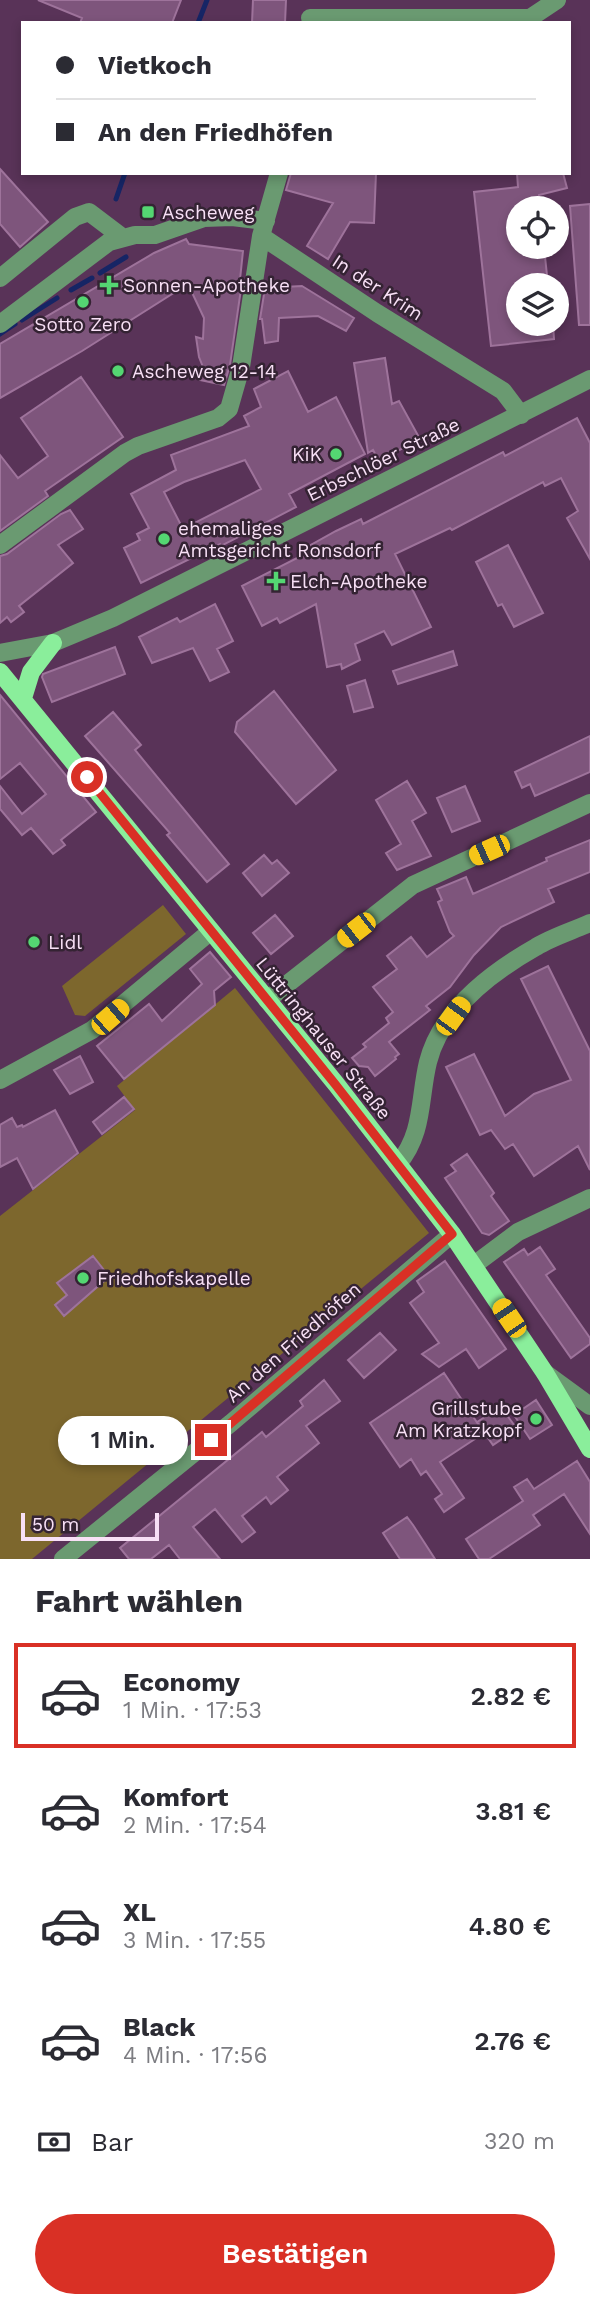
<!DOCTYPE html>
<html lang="de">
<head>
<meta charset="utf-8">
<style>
  body { margin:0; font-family:"Work Sans",sans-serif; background:#f2f2f3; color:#2b2b33; height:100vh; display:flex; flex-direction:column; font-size:26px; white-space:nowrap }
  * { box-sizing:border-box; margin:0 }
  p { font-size:23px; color:#7c7c81 }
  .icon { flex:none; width:38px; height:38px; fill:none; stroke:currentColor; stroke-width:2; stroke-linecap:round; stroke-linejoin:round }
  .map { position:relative; height:1559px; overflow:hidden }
  .details { display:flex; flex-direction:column; background:#fff; flex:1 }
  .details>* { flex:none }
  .hud { position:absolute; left:21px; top:21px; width:550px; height:154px; border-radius:0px; box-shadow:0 4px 10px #0003; display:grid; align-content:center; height:154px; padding:0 35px; background:#fff }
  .buttons { position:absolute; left:506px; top:196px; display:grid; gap:14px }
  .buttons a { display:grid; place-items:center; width:63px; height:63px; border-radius:50%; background:#fff; box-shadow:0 4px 10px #0003; font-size:35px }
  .scale { position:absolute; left:21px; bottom:18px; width:138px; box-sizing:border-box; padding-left:7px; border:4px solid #f8e0f6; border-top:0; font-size:19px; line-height:24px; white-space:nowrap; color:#f8e0f6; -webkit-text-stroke:5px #342333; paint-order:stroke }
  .end { position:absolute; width:32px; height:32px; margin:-16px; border:9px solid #d93025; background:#fff; box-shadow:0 0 0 4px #fff }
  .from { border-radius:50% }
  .bubble { position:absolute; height:49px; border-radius:24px; background:#fff; box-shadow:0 4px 10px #0003; font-size:23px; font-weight:600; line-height:49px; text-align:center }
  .car { position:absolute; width:21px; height:42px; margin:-21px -10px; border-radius:9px; box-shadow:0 0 5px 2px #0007; background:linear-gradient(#f5c518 24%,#345 0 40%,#f5c518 0 76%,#345 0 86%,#f5c518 0) }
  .hud b { display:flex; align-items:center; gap:24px; height:66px; font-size:26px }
  .hud b+b { border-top:2px solid #e1e1e2 }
  .hud i { width:18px; height:18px; background:#2b2b33 }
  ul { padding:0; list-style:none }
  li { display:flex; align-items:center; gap:21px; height:105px; margin:0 14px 10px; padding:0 21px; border:4px solid transparent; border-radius:0px }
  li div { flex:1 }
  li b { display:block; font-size:26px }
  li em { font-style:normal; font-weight:600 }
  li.current { border-color:#d93025 }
  li>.icon { width:63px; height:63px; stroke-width:1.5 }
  h2 { padding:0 35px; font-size:32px; line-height:84px }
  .pay { display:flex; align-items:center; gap:18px; height:77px; padding:0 35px; font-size:26px }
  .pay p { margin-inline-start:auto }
  .action { display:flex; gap:14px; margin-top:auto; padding:14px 35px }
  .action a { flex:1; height:80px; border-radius:42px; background:#d93025; color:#fff; font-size:28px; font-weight:600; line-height:80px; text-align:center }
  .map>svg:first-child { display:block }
</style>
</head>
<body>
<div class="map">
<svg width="590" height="1559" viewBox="0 0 590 1559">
  <rect width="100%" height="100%" fill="#593358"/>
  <path fill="#7d672d" d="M163,905L186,934L85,1016L75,1015L62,986Z
    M235,988L429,1233L32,1559H0V1216L135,1110L117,1086Z"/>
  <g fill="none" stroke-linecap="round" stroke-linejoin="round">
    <path stroke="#162565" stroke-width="5" d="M198,23L207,0
      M116,199L125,173
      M100,273L126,257
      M71,290L92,278
      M22,320L57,298
      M0,334L15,324"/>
  </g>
  <path fill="#7e557c" stroke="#9e739b" stroke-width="2" fill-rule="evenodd" d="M38,0H181L172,23H80L82,18Z
    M253,0H286L285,23H252Z
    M0,169L48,222L20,247L0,224Z
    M291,173H376L374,223L350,222L328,259L307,246L333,203L286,190Z
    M517,173H563L567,188L539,195L540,208H518V247H544L548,285H518V324H553L554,339L491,346L474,192L518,187Z
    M590,204V325H579L570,206Z
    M186,239L189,244L243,251L239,289H241L230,365L224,385L200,380L203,367L199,357L196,337L203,339L204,318L188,284L82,351L0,398V344L154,253Z
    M302,286L354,318L346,331L318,316L279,318L278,341L265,343L262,319H260L265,288Z
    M385,358L392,404L399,401L420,439L379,461L373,450L368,453L354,363Z
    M288,371L308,412L336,397L365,454L289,494L296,507L221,546L220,544L141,583L124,548L140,540L137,534L149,528L131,494L176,470L171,455L249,426L244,416L261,407L254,389ZM245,460L261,489L183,529L164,492L184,482Z
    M81,377L123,437L45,491L48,496L0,531V455L18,478L48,456L21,418Z
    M577,418L590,443V559L567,518L578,511L561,478L545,486L543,482L452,530L450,528L395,554L431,627L392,645L384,631L355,644L360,660L342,669L341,664L327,667L316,604L280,623L277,618L262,626L242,586L311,551L309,546L336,531L361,519L363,524L503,452L505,456Z
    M70,510L83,529L58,545L73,563L19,606L24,612L11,622L7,617L0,623V556L7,554L61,514Z
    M508,545L543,613L514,627L502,604L498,606L476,562Z
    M215,604L233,641L217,649L229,672L210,681L193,648L152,663L139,637L177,618L180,622Z
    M115,647L125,674L52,702L42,677L43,674Z
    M453,651L457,665L398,684L393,671Z
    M365,680L373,707L354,712L347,686Z
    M274,691L336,770L296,804L235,732L237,722Z
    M0,695L96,812L61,840L65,845L53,854L31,828L22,835L0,809V786L22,814L46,794L20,763L0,779Z
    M113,712L141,745L135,750L229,864L207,882L167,835L170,833L85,736Z
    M590,736V772L535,796L530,784L522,788L515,772Z
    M407,781L426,813L412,821L431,856L397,870L386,853L401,844L376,800Z
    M465,786L480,821L452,832L437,798Z
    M590,840V872L548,889L554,902L501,927L474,955L450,987L426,1006L430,1010L389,1042L399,1054L395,1057L396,1059L375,1076L368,1067L359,1066L352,1058L366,1047L363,1044L389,1023L386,1018L393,1012L373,987L397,969L387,956L411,937L427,957L454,936L450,932L438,902L442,900L437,889L466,877L473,894L547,861L546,858Z
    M264,855L272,864L277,860L289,873L262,896L243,873Z
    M275,915L293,936L271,954L253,933Z
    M210,952L231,977L214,991L215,1005L124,1079L97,1046L149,1004L162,1021L202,984L190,969Z
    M548,966L590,1051V1170L578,1146L534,1176L513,1144L505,1149L491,1130L480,1135L446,1067L474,1054L505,1116L534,1094L571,1080L521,979Z
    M80,1056L93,1082L70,1094L54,1070Z
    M124,1097L134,1109L102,1134L93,1122Z
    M55,1110L78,1153L33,1189L17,1158L0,1167V1125L12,1118L17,1127L22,1125L23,1127Z
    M467,1154L494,1193L491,1196L509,1221L489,1235L482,1233L445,1178L456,1171L451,1165Z
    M540,1247L555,1269L546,1275L590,1338V1344L571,1358L504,1262L524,1249L528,1255Z
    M93,1256L104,1270L99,1274L104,1281L64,1316L55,1305L67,1295L57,1283Z
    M445,1261L506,1349L479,1368L466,1349L439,1367L422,1354L439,1343L410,1303L424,1292L417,1281Z
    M380,1333L396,1350L364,1378L348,1360Z
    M444,1373L484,1433L440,1462L464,1498L444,1512L435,1499L442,1494L426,1471L421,1475L411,1459L400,1467L370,1423Z
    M324,1380L340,1401L306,1426L319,1443L277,1477L288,1490L271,1504L266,1497L242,1516L255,1532L242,1542L215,1509L193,1527L220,1559H180L169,1545L151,1559H129L120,1548L262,1432L266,1437L303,1406L300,1401Z
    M536,1400L552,1425L530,1439L514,1415Z
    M501,1407L517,1429L493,1445L477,1422Z
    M577,1461L590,1482V1534L564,1494L533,1515L540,1525L489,1559H479L466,1539L523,1501L514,1487L527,1479L534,1489Z
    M407,1517L413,1525L435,1559H400L383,1533Z"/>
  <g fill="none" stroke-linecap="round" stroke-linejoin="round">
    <path stroke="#6a9a71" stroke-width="18" d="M310,18H530L557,0
      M261,236L377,313L503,391L521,415
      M0,278L75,217L89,212L122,237
      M0,324L109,242L135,235H155L204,218L232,217L266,221
      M0,545L125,453L138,446L218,418L229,409L241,367L261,236L279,173
      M0,653L53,643L113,618L590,379
      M267,1000L413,885L590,803
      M0,1080L92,1030L211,931
      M398,1164C424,1133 419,1099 428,1062C441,1010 492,972 536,947C552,937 572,931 590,923
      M474,1265L518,1232L590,1198
      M545,1373L590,1406
      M63,1559L231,1423L452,1234"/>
    <path stroke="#8aee9b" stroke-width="18" d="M0,672L336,1084L452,1234L545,1373L590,1449
      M23,698L31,672L53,643"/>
  </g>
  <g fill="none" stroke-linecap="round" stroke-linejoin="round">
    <path stroke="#d93025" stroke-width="9" d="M87,777L335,1084L452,1234L211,1440"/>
  </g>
  <g fill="#54d672" stroke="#342333" stroke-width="2.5">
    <rect x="141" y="205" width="14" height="14" rx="3.5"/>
    <path d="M105.5 274.5h7v7h7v7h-7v7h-7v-7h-7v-7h7z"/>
    <circle cx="83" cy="302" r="7"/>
    <circle cx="118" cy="371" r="7"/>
    <circle cx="336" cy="454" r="7"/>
    <circle cx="164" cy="539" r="7"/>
    <path d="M272.5 570.5h7v7h7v7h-7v7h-7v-7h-7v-7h7z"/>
    <circle cx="34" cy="942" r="7"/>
    <circle cx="83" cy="1278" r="7"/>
    <circle cx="536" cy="1419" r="7"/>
  </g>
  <g text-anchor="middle" stroke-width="5" stroke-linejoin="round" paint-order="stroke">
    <g font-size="19" fill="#f8e0f6" stroke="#342333" text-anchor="start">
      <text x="162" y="219">Ascheweg</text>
      <text x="123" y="292">Sonnen-Apotheke</text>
      <text x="83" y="331" text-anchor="middle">Sotto Zero</text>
      <text x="132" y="378">Ascheweg 12-14</text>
      <text x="322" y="461" text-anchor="end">KiK</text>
      <text x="178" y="535">ehemaliges<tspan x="178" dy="22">Amtsgericht Ronsdorf</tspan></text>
      <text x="290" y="588">Elch-Apotheke</text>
      <text x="48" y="949">Lidl</text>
      <text x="97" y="1285">Friedhofskapelle</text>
      <text x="522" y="1415" text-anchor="end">Grillstube<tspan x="522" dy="22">Am Kratzkopf</tspan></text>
    </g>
    <g font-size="19" fill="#f8e0f6" stroke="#342333">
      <text transform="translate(378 287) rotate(33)" y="7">In der Krim</text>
      <text transform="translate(383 459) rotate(-26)" y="7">Erbschlöer Straße</text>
      <text transform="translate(324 1038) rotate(51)" y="7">Lüttringhauser Straße</text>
      <text transform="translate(293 1342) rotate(-41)" y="7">An den Friedhöfen</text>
    </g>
  </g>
</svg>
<div class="buttons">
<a><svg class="icon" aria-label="locate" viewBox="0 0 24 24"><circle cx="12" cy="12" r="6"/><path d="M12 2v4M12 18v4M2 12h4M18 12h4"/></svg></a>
<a><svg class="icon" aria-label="layers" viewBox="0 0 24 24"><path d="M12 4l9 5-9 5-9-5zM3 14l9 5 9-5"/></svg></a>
</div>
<div class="scale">50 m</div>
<i class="end from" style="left:87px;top:777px"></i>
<i class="end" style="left:211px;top:1440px"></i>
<div class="bubble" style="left:58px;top:1416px;width:130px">1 Min.</div>
<i class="car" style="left:489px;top:850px;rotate:246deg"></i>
<i class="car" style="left:356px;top:930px;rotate:232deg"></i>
<i class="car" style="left:453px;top:1016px;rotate:36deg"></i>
<i class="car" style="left:110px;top:1017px;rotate:49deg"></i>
<i class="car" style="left:509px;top:1318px;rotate:326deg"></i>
<div class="hud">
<b><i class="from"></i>Vietkoch</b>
<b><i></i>An den Friedhöfen</b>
</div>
</div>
<section class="details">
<h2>Fahrt wählen</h2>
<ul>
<li class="current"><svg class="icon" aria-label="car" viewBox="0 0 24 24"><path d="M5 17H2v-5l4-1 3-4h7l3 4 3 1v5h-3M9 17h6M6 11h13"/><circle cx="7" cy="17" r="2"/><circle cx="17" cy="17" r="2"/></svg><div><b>Economy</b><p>1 Min. · 17:53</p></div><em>2.82 €</em></li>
<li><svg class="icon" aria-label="car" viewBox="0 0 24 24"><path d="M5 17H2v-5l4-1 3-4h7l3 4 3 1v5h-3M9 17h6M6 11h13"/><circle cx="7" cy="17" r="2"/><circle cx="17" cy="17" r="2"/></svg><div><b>Komfort</b><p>2 Min. · 17:54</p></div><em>3.81 €</em></li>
<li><svg class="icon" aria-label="car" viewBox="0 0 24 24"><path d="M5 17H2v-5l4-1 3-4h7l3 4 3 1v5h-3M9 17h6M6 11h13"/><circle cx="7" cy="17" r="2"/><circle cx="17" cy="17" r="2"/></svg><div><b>XL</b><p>3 Min. · 17:55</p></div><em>4.80 €</em></li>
<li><svg class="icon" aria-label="car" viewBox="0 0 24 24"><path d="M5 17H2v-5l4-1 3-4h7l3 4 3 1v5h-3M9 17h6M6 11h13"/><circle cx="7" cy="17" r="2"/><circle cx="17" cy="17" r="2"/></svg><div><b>Black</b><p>4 Min. · 17:56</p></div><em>2.76 €</em></li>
</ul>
<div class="pay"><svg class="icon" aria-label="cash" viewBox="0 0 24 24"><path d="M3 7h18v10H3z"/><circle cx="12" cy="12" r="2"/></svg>Bar<p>320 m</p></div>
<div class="action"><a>Bestätigen</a></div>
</section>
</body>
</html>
